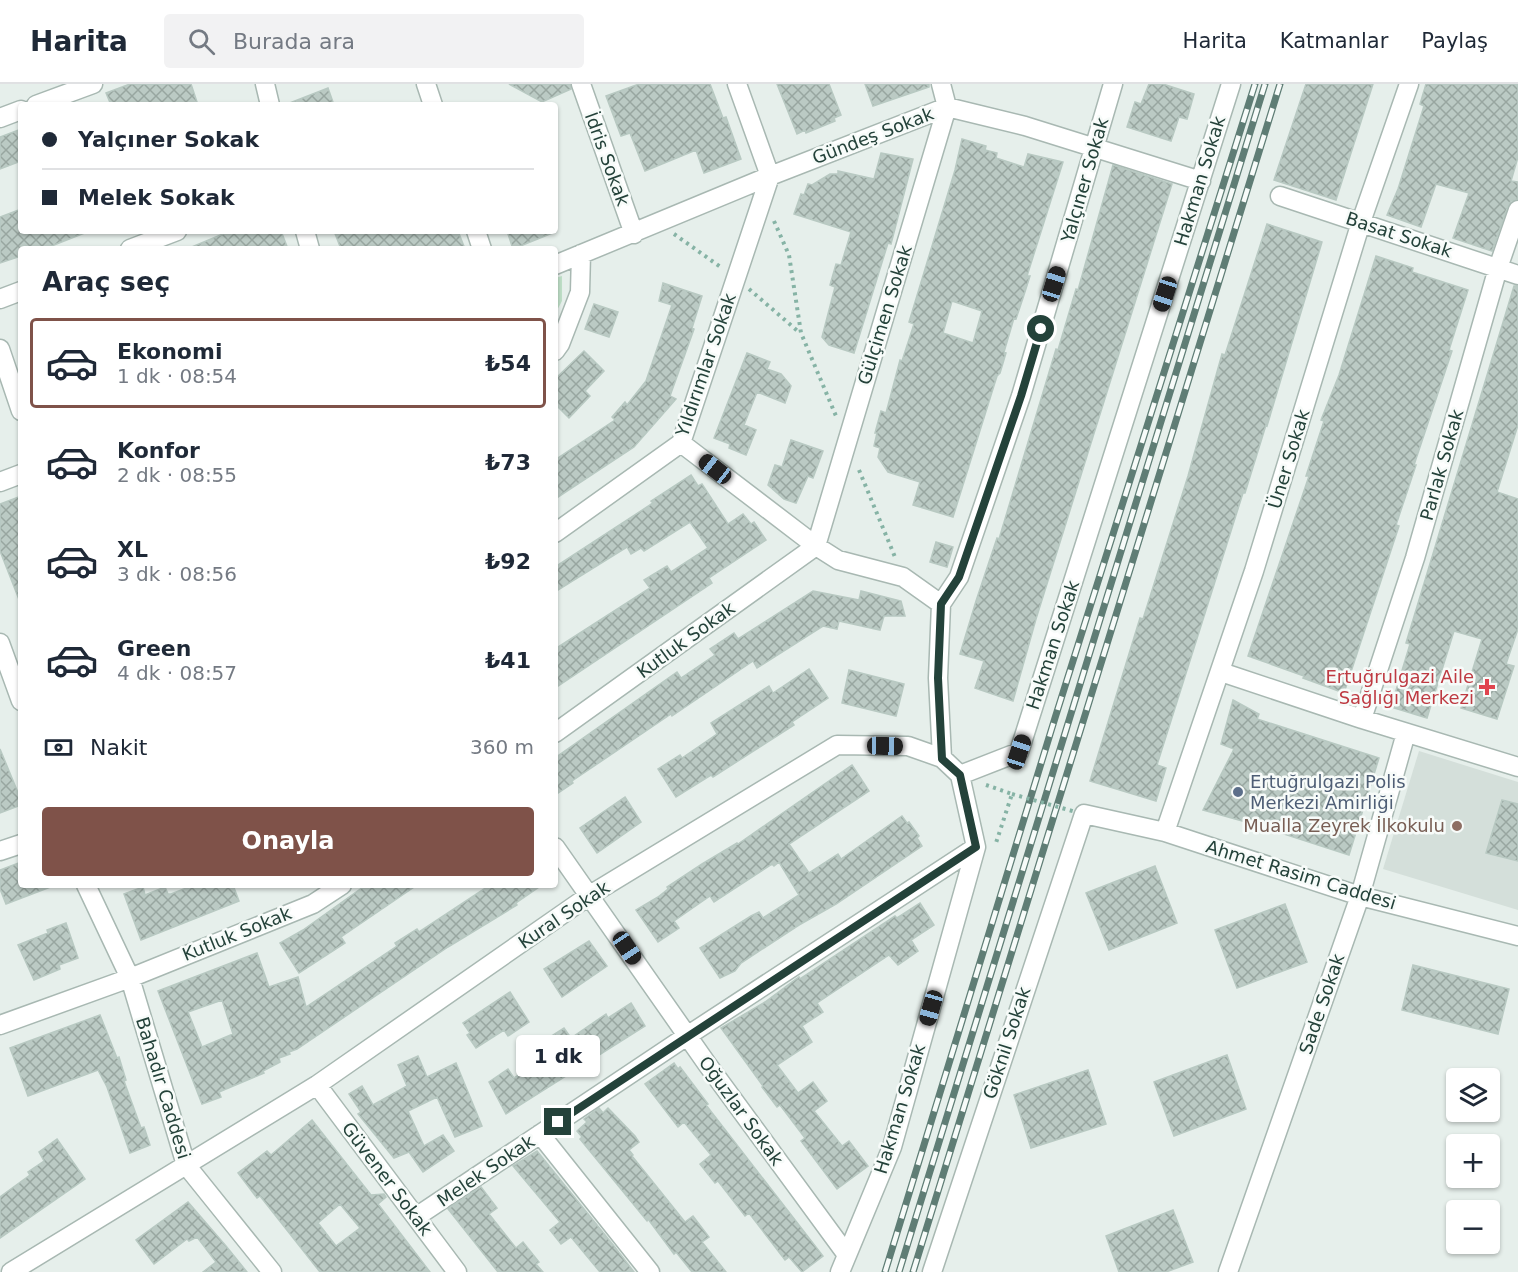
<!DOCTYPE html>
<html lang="tr">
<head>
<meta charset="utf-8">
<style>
  body { margin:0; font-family:"DejaVu Sans",sans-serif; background:#f2f2f3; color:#1f2937; height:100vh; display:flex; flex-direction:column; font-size:22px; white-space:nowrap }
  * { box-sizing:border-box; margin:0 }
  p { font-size:20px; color:#747a83 }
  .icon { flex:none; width:33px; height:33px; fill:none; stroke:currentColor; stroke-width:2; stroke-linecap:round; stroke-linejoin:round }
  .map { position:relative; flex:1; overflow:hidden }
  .side { position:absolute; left:18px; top:162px; width:540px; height:642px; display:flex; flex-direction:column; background:#fff; border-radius:6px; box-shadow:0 2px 4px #0004 }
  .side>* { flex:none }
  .top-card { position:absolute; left:18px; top:18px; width:540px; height:132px; border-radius:6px; box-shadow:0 2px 4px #0004; display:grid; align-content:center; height:132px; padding:0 24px; background:#fff }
  .fabs { position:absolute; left:1446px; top:984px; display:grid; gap:12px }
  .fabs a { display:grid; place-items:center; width:54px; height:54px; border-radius:6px; background:#fff; box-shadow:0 2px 4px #0004; font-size:30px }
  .end { position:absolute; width:27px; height:27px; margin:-14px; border:8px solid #24423a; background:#fff; box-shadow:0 0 0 3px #fff }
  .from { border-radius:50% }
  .bubble { position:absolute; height:42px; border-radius:6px; background:#fff; box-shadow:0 2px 4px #0004; font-size:20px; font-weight:700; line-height:42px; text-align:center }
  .car { position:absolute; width:18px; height:36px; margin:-18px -9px; border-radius:8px; box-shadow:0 0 4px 2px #0007; background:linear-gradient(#222 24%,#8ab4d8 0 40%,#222 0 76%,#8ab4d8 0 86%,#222 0) }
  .top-card b { display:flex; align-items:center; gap:21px; height:57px; font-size:22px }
  .top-card b+b { border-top:2px solid #e0e1e3 }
  .top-card i { width:15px; height:15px; background:#1f2937 }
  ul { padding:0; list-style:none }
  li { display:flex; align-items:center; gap:18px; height:90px; margin:0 12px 9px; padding:0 12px; border:3px solid transparent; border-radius:6px }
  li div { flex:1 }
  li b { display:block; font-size:22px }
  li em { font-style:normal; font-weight:700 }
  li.selected { border-color:#7f5249 }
  li>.icon { width:54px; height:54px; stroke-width:1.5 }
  h2 { padding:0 24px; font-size:27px; line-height:72px }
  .pay { display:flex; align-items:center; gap:15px; height:66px; padding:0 24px; font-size:22px }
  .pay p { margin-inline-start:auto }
  .action { display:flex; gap:12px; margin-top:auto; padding:12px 24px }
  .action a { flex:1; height:69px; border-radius:6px; background:#7f5249; color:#fff; font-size:24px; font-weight:700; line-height:69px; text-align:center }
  header { display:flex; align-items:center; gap:36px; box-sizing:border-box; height:84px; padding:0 30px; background:#fff; border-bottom:2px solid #e0e1e3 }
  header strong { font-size:28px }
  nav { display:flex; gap:33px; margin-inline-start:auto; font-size:21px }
  .search { width:420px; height:54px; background:#f2f2f3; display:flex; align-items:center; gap:15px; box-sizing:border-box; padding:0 21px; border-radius:6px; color:#747a83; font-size:22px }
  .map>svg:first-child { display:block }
</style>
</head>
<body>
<header>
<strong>Harita</strong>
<div class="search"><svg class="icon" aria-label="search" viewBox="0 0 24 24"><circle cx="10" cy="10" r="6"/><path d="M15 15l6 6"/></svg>Burada ara</div>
<nav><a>Harita</a><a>Katmanlar</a><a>Paylaş</a></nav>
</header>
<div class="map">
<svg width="1518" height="1188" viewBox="0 0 1518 1188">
  <defs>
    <pattern id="forest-firs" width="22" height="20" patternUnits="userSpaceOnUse" patternTransform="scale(1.5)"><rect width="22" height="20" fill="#bfe0c8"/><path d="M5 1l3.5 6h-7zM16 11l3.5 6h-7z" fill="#a4c1ad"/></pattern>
    <pattern id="building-cross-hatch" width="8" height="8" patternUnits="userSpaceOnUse" patternTransform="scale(1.5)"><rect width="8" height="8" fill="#bbcac4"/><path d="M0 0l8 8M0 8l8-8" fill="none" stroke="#98a6a0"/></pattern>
  </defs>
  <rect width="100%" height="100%" fill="#e6efeb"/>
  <path fill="#d4dfda" d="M1419,667L1518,698V826L1383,785Z"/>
  <path fill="url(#forest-firs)" d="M562,192V217L555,230V194Z"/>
  <path fill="url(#building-cross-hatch)" stroke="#b8c9c2" stroke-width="1.5" fill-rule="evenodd" d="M130,0H191L198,21H111L106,9Z
    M509,0H570L571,5L542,18Z
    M639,0H710L723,34L726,33L741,75L704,89L696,66L645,87L630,49L621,52L606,12Z
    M777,0H829L841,31L834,34L835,37L806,49L805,46L797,50Z
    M865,0H929V3L873,22Z
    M1149,0H1163L1194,10L1187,35L1179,33L1171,57L1127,43L1135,18L1141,20Z
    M1306,0H1373L1336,116L1274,96Z
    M1426,0H1518V73L1511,97L1518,98V115L1511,117L1508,122L1492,167L1453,154L1469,109L1436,100L1421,143L1387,131L1398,105L1424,22L1420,20Z
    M328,4L334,21H287V20Z
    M21,45V77L0,85V53Z
    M962,55L986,62L985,66L997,69L996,74L1024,83L1028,70L1063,78L1027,192H1030L1023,214L1016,235L1014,234L1004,268L1006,269L1000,289L997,292L953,433L913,421L920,398L888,388L878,373L880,364L874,362L877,349H875L881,327L886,329L900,276L902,277L914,240L909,238L955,86ZM952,217L982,227L973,259L943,249Z
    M881,69L913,75L891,160L888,159L854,269L829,261L822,253L835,203L830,201L836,180L841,181L851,148L794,130L801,110L804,111L808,100L812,101L830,90H838V87L874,95Z
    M1113,81L1172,100L1036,535L1013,617L975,604L984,577L960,570L976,517L997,454L999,455L1056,265L1058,266L1076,205L1078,206Z
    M21,125V147L87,148L44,165H21V172L0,179V133Z
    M1267,140L1322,158L1267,342L1266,341L1245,409H1243L1157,681L1166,684L1156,717L1090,697L1140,534L1143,535L1188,392L1222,270L1225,271Z
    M230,147H281L288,165H187Z
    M334,147H458L465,165H341Z
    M507,147H555V148L513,165Z
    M1376,172L1413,184L1412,188L1468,206L1449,266L1452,267L1414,381H1416L1396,441L1399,442L1344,609L1303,594L1304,592L1248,572L1309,392H1306L1324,337L1321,336L1339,291Z
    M663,199L702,212L692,244L694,245L670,312L676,315L634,363L555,415V376L615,336L612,333L625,318L627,321L646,297L672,221L659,217Z
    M1514,202H1518V341L1497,408L1518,415V545L1506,580L1514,582L1497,635L1461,624L1482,555L1454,547L1427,634L1391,623L1410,560L1406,559Z
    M594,220L618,228L609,253L585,245Z
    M584,267L604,287L585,307L590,312L569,334L555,320V295Z
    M747,269L770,278L767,285L781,290L791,302L785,319L757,308L744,341L756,346L746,371L729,364L730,360L714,354Z
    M791,356L823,367L813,394L808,392L796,419L784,415L768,401L775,381L782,383Z
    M691,391L698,402L702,400L728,440L743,430L751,440L754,438L766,456L709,494L712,499L555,604V565L650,504L644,496L667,482L671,488L708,464L690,438L644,467L641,464L631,470L627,463L555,508V483L653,419L651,417Z
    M21,412V518H20L0,467V420Z
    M936,458L953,463L947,483L930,478Z
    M813,507L859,516L861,507L901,517L905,532H884L880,546L839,537L837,545L823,542L757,584L753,577L672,632L671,630L572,697L573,699L555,711V674L677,588L681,594L715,571L710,565L734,549L738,555Z
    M809,585L828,614L792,638L794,641L713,693L711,691L676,713L658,685L680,671L682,674L717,650L711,639L769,602L773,609Z
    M849,586L904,600L896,632L842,619Z
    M1233,616L1259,630L1257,635L1379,674L1349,771L1253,740L1203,726L1234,665L1221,660Z
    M0,665L21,716V721L0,729Z
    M852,681L869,707L789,760L809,789L838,770L841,775L902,732L907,739L909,738L919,752L917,754L922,762L836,820L799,841L741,879L735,887L720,894L700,864L751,832L759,828L763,834L799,811L779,778L774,782L772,780L714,818L710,812L674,837L679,844L658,858L636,826L658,813L668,805L667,803L702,780L737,759L738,760Z
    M625,713L641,738L597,769L580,744Z
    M1502,716L1518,720V777L1486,769Z
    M21,778V801L53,802L6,820L0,805V786Z
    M1155,782L1177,839L1109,866L1086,809Z
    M194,801H233L239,817L141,856L124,810L143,803L145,811L165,803L168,810H171Z
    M366,801H417L341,853L345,859L299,889L280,859L303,846Z
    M490,801H542L516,819L517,821L448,863L297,965L289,968L290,970L279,974L280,978L263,987L264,989L219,1008L221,1013L202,1020L158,907L257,869L269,903L298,893L306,923L397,862L395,859L417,845L419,848ZM222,916L233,950L202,963L188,928Z
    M920,819L934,841L911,856L918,867L898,881L889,871L817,919L823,928L802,942L812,958L777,981L798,1009L813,998L827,1017L814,1027L842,1062L849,1057L868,1082L837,1105L801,1057L805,1054L780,1021L777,1023L762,1003L763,1002L721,944L765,918L799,893L800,895L895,832L897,834Z
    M1285,820L1307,878L1237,904L1215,846Z
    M66,839L78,874L59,881L60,885L34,896L18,861L48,849L47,846Z
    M589,857L607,882L562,913L544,885Z
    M1413,881L1509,905L1498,950L1402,926Z
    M510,908L529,938L508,952L504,946L476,964L467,951L470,949L463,939Z
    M631,919L645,942L506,1030L489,998L508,985L514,994L551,971L547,967L556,961L550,953L564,944L571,954L606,930L608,934Z
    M100,931L117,974L119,973L126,996L124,997L141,1044L144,1043L150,1061L130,1069L107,1003L98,986L28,1012L10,964Z
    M1227,971L1246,1025L1174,1052L1154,998Z
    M418,972L427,993L456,979L482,1042L455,1053L437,1013L408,1027L424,1062L443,1051L454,1067L423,1088L409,1068L394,1074L358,1030L361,1028L349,1010L362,1002L373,1021L407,1002L398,981Z
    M674,979L678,985L680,983L708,1020L706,1021L823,1172L802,1188L789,1173L785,1176L749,1129L745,1132L718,1097L715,1099L700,1080L711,1071L684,1038L678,1043L645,1000Z
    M1088,986L1106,1040L1031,1064L1014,1011Z
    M599,1024L603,1029L608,1024L635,1052L639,1058L629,1066L633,1071L632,1072L685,1138L693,1132L709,1153L702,1158L726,1188H692L676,1168L674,1170L648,1135L647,1137L580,1055L582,1053L577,1047L587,1038L584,1035Z
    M312,1036L371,1111L384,1110L386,1113L378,1120L430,1188H320L260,1112L257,1114L238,1089L267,1067L271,1071ZM340,1120L360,1144L336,1162L318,1139Z
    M57,1055L85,1095L0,1154V1113L30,1091L28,1088L44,1077L39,1068Z
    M537,1067L614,1162L634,1188H600L571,1153L561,1160L550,1146L560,1138L513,1082Z
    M481,1103L497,1124L489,1130L516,1164L523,1158L539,1178L536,1180L543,1188H498L448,1125Z
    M188,1118L226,1162L247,1188H203L216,1178L197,1153L189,1157L187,1155L154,1180L136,1156Z
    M1173,1126L1193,1178L1166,1188H1119L1106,1152Z"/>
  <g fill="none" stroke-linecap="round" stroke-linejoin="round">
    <defs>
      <path id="minor" d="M265,0L270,21
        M426,0L433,21
        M581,0L634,150
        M36,21L93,0
        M0,34L21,26
        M1280,112L1518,191
        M305,147L310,165
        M476,147L482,165
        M130,165L177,147
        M555,181L770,92L947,23L1025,42L1201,97
        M0,215L21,207
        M0,265L21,327
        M555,267L560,260L580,208L581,170
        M681,359L816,462L838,476L903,493L941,520
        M0,398L21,390
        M555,449L681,359L770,92L737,0
        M0,559L21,617
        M1221,588L1362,635L1518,683
        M1362,635L1415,474L1498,184L1518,126
        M555,649L816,462L947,23L941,0
        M942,674L938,594L941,520L959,493L1021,312L1113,0
        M1165,748L1254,487L1361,138L1409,0
        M555,763L707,980L847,1171
        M0,767L21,760
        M86,801L130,894L186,1081L272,1188
        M0,941L130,894L313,820L342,801
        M317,1001L457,1188
        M540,1050L650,1188
        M416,1133L687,952L976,763
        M11,1188L317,1001L590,811L837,661L908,662L942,674L960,691
        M840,1188L892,1063L976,763L960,691L1019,668L1231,0
        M932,1188L1084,730L1165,748L1360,812L1518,852
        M1228,1188L1360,812L1406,649"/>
    </defs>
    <use href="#minor" stroke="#a8b8b2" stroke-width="21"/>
    <path stroke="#86b3a5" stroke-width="4" stroke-dasharray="3 4.5" stroke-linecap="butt" d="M774,137L789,171L801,249L836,332
      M674,150L722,184
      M749,205L800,249
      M859,386L895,473
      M986,701L1012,710L995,762"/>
    <use href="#minor" stroke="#fff" stroke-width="18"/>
    <defs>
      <path id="rail" d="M885,1188L1055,634L1255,0
        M899,1188L1265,0
        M913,1188L1280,0"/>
    </defs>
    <use href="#rail" stroke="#5f7d75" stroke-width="7"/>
    <use href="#rail" stroke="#f7fbf9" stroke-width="4.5" stroke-dasharray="14" stroke-linecap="butt"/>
    <path stroke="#86b3a5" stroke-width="4" stroke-dasharray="3 4.5" stroke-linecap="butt" d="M1012,710L1076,728"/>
  </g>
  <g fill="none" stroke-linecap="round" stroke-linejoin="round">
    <path stroke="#24423a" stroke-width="8" d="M558,1038L976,763L960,691L942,675L938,594L941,520L959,493L1021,312L1041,245"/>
  </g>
  <path fill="#e0444e" stroke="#f7fbf9" stroke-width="2" d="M1484 594h6v6h6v6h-6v6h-6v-6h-6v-6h6z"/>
  <circle fill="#5c6f8a" stroke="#f7fbf9" stroke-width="2" cx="1238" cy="708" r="6"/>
  <circle fill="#8d6e63" stroke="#f7fbf9" stroke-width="2" cx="1457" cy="742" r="6"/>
  <g text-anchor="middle" stroke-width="5" stroke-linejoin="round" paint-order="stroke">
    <g font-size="18" fill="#24423a" stroke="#f7fbf9">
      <text transform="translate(873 52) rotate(-21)" y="6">Gündeş Sokak</text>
      <text transform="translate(607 75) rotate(70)" y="6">İdris Sokak</text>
      <text transform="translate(1085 96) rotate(-74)" y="6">Yalçıner Sokak</text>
      <text transform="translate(1200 97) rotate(-73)" y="6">Hakman Sokak</text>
      <text transform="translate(1399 151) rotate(18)" y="6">Basat Sokak</text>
      <text transform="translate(885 231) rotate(-73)" y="6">Gülçimen Sokak</text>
      <text transform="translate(706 281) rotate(-71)" y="6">Yıldırımlar Sokak</text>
      <text transform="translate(1289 375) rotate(-73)" y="6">Üner Sokak</text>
      <text transform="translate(1442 381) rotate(-74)" y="6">Parlak Sokak</text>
      <text transform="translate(686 556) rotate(-36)" y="6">Kutluk Sokak</text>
      <text transform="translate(1053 561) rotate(-72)" y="6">Hakman Sokak</text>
      <text transform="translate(1301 791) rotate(17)" y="6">Ahmet Rasim Caddesi</text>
      <text transform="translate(564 831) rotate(-34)" y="6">Kural Sokak</text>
      <text transform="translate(237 850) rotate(-22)" y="6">Kutluk Sokak</text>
      <text transform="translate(1322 920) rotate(-71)" y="6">Sade Sokak</text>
      <text transform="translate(1007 959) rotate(-72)" y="6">Göknil Sokak</text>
      <text transform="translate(163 1004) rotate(73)" y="6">Bahadır Caddesi</text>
      <text transform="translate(900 1025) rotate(-73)" y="6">Hakman Sokak</text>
      <text transform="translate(741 1027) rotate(54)" y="6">Oğuzlar Sokak</text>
      <text transform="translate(486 1087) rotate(-34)" y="6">Melek Sokak</text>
      <text transform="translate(387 1095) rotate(53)" y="6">Güvener Sokak</text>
    </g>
    <g font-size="18" fill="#be3a42" stroke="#f7fbf9" text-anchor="end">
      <text x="1474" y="599">Ertuğrulgazi Aile<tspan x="1474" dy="21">Sağlığı Merkezi</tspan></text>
    </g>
    <g font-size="18" fill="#4e5e75" stroke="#f7fbf9" text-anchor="start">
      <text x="1250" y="704">Ertuğrulgazi Polis<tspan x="1250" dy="21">Merkezi Amirliği</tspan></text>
    </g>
    <g font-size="18" fill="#785e54" stroke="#f7fbf9" text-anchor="end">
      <text x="1445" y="748">Mualla Zeyrek İlkokulu</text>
    </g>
  </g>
</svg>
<div class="fabs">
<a><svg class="icon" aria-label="layers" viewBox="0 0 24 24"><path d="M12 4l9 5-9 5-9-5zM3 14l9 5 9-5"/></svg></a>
<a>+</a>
<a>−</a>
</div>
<i class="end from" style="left:1041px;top:245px"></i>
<i class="end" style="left:558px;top:1038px"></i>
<div class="bubble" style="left:516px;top:951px;width:84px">1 dk</div>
<i class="car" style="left:1054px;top:200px;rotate:17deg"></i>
<i class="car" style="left:1165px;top:210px;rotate:198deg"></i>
<i class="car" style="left:715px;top:385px;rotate:308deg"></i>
<i class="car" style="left:885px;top:662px;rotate:91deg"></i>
<i class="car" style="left:1019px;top:668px;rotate:18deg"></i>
<i class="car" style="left:627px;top:864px;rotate:146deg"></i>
<i class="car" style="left:931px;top:924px;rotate:196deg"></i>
<div class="top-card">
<b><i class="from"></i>Yalçıner Sokak</b>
<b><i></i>Melek Sokak</b>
</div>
<section class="side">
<h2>Araç seç</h2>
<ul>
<li class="selected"><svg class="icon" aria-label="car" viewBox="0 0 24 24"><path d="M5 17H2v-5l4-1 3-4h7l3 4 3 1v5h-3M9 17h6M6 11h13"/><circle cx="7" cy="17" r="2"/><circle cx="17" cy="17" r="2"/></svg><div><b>Ekonomi</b><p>1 dk · 08:54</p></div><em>₺54</em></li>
<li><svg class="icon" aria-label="car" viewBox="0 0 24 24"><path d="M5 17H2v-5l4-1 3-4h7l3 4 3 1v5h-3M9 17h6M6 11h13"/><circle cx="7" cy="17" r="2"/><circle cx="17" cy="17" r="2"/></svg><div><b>Konfor</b><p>2 dk · 08:55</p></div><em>₺73</em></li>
<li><svg class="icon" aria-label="car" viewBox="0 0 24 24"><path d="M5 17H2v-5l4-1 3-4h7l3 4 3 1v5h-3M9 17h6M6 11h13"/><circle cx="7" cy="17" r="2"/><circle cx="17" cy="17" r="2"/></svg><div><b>XL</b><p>3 dk · 08:56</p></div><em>₺92</em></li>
<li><svg class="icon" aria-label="car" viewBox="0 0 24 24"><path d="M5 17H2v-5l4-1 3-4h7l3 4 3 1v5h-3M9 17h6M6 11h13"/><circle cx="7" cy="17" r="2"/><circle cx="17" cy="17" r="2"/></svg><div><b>Green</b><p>4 dk · 08:57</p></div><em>₺41</em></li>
</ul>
<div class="pay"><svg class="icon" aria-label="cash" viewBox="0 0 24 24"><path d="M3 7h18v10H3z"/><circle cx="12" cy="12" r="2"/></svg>Nakit<p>360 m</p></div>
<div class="action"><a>Onayla</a></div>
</section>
</div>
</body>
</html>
